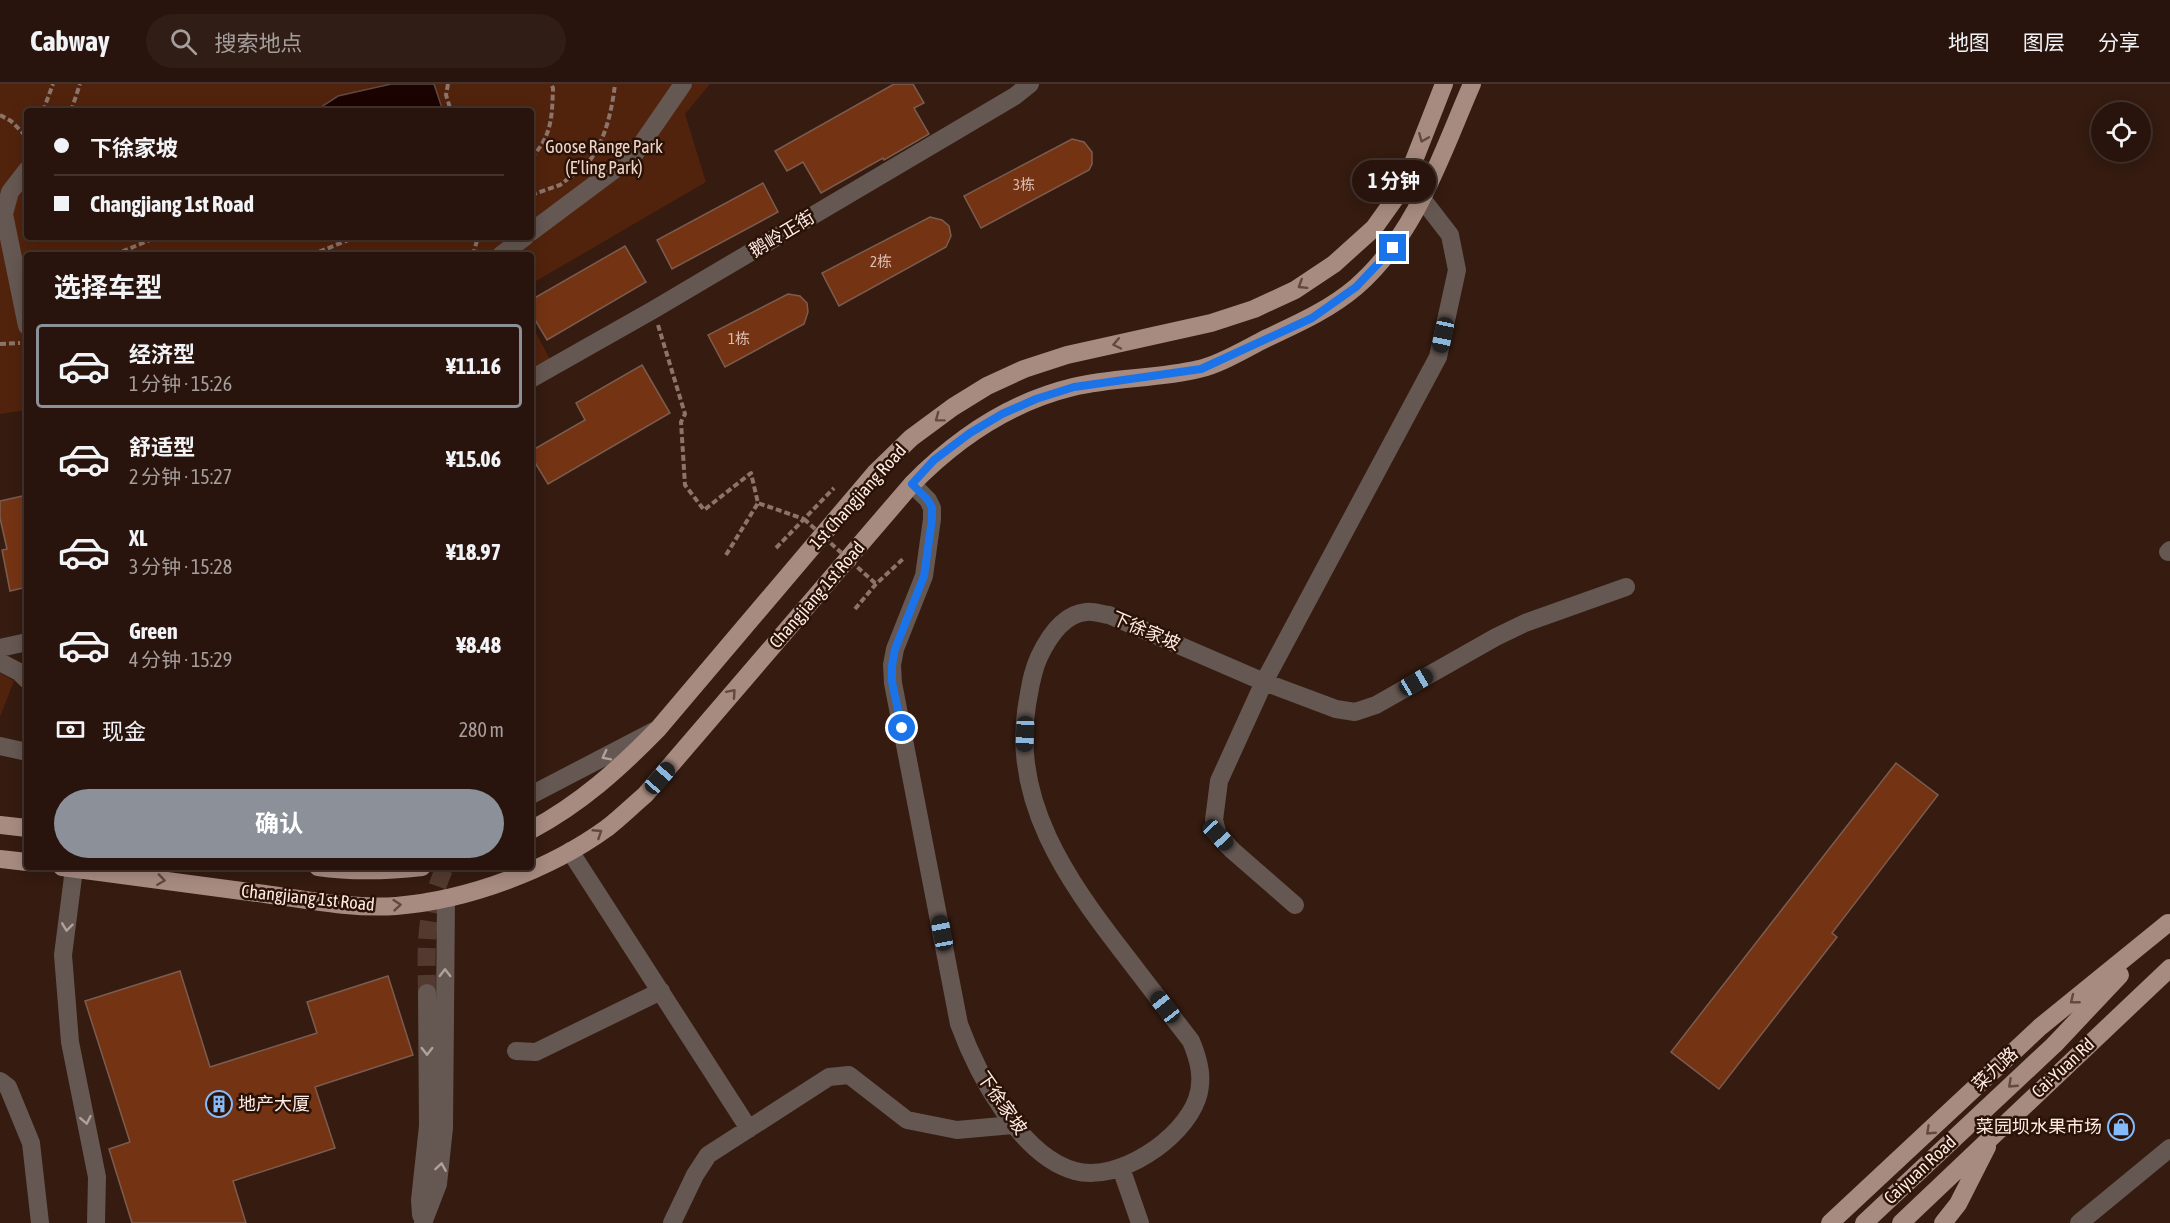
<!DOCTYPE html>
<html lang="zh">
<head>
<meta charset="utf-8">
<style>
  body { margin:0; font-family:"Asap Condensed","Noto Sans SC",sans-serif; background:#301d15; color:#f1f3f6; height:100vh; display:flex; flex-direction:column; font-size:22px; white-space:nowrap }
  * { box-sizing:border-box; margin:0 }
  p { font-size:20px; color:#a59e9d }
  .icon { flex:none; width:33px; height:33px; fill:none; stroke:currentColor; stroke-width:2; stroke-linecap:round; stroke-linejoin:round }
  .map { position:relative; flex:1; overflow:hidden }
  .panel { position:absolute; left:24px; top:168px; width:510px; height:618px; display:flex; flex-direction:column; background:#28140c; border-radius:6px; box-shadow:0 3px 15px #0003,0 0 0 2px #44332d }
  .panel>* { flex:none }
  .banner { position:absolute; left:24px; top:24px; width:510px; height:132px; border-radius:6px; box-shadow:0 3px 15px #0003,0 0 0 2px #44332d; display:grid; align-content:center; height:132px; padding:0 30px; background:#28140c }
  .fabs { position:absolute; left:2091px; top:18px; display:grid; gap:12px }
  .fabs a { display:grid; place-items:center; width:60px; height:60px; border-radius:50%; background:#28140c; box-shadow:0 3px 15px #0003,0 0 0 2px #44332d; font-size:30px }
  .end { position:absolute; width:27px; height:27px; margin:-14px; border:8px solid #1a73e8; background:#fff; box-shadow:0 0 0 3px #fff }
  .from { border-radius:50% }
  .bubble { position:absolute; height:42px; border-radius:21px; background:#28140c; box-shadow:0 3px 15px #0003,0 0 0 2px #44332d; font-size:20px; font-weight:700; line-height:42px; text-align:center }
  .car { position:absolute; width:18px; height:36px; margin:-18px -9px; border-radius:8px; box-shadow:0 0 4px 2px #0007; background:linear-gradient(#222 24%,#8ab4d8 0 40%,#222 0 76%,#8ab4d8 0 86%,#222 0) }
  .banner b { display:flex; align-items:center; gap:21px; height:57px; font-size:22px }
  .banner b+b { border-top:2px solid #44332d }
  .banner i { width:15px; height:15px; background:#f1f3f6 }
  ul { padding:0; list-style:none }
  li { display:flex; align-items:center; gap:18px; height:84px; margin:0 12px 9px; padding:0 18px; border:3px solid transparent; border-radius:6px }
  li div { flex:1 }
  li b { display:block; font-size:22px }
  li em { font-style:normal; font-weight:700 }
  li.selected { border-color:#8c9099 }
  li>.icon { width:54px; height:54px; stroke-width:1.5 }
  h2 { padding:0 30px; font-size:27px; line-height:72px }
  .pay { display:flex; align-items:center; gap:15px; height:66px; padding:0 30px; font-size:22px }
  .pay p { margin-inline-start:auto }
  .primary-button { display:flex; gap:12px; margin-top:auto; padding:12px 30px }
  .primary-button a { flex:1; height:69px; border-radius:36px; background:#8c9099; color:#fff; font-size:24px; font-weight:700; line-height:69px; text-align:center }
  header { display:flex; align-items:center; gap:36px; box-sizing:border-box; height:84px; padding:0 30px; background:#28140c; border-bottom:2px solid #44332d }
  header strong { font-size:28px }
  nav { display:flex; gap:33px; margin-inline-start:auto; font-size:21px }
  .search { width:420px; height:54px; background:#301d15; display:flex; align-items:center; gap:15px; box-sizing:border-box; padding:0 21px; border-radius:33px; color:#a59e9d; font-size:22px }
  .map>svg:first-child { display:block }
</style>
</head>
<body>
<header>
<strong>Cabway</strong>
<div class="search"><svg class="icon" aria-label="search" viewBox="0 0 24 24"><circle cx="10" cy="10" r="6"/><path d="M15 15l6 6"/></svg>搜索地点</div>
<nav><a>地图</a><a>图层</a><a>分享</a></nav>
</header>
<div class="map">
<svg width="2170" height="1139" viewBox="0 0 2170 1139">
  <rect width="100%" height="100%" fill="#351b10"/>
  <path fill="#51230d" fill-rule="evenodd" d="M0,0H710L685,30L706,98L531,200V171H27V326L0,330ZM27,27H531V153H27Z
    M531,240L550,275L531,284Z
    M0,589L14,597L0,633Z"/>
  <path fill="#1a0300" stroke="#5e4944" stroke-width="1.5" d="M391,0H434L443,27H315L338,12Z"/>
  <path fill="#743414" stroke="#7b5c4f" stroke-width="1.5" d="M894,0H913L924,19L914,24L929,50L884,76L883,74L821,109L803,78L787,87L775,67Z
    M1072,55L1084,58L1092,68V80L1089,86L981,144L964,112Z
    M763,99L778,128L672,185L657,156Z
    M930,133L942,136L949,142L951,152L946,163L839,222L822,189Z
    M625,162L646,198L547,256L531,229V216Z
    M788,210L800,212L807,219L808,228L804,240L725,283L708,251Z
    M642,281L670,329L548,400L531,372V367L585,336L576,319Z
    M27,411V459H24L27,473V503L10,507L2,466L7,465L0,434V417Z
    M1896,679L1938,711L1832,849L1837,853L1719,1005L1671,968Z
    M180,887L210,983L317,949L307,918L388,892L413,971L315,1003L335,1064L233,1097L246,1139H132L109,1065L130,1058L85,917Z"/>
  <g fill="none" stroke-linecap="round" stroke-linejoin="round">
    <path stroke="#533a30" stroke-width="18" stroke-dasharray="18 9" stroke-linecap="butt" d="M427,909C426,860 425,828 445,783"/>
    <path stroke="#8b746a" stroke-width="4" stroke-dasharray="6 3" stroke-linecap="butt" d="M448,0L446,11L451,27
      M43,27L53,0
      M71,27L80,0
      M0,31L11,37L27,53
      M531,74C552,52 552,33 553,4L551,0
      M584,83C604,63 612,27 615,0
      M531,111L560,101L578,87
      M407,153H411
      M114,171L157,153
      M311,171L356,153
      M473,171L478,153
      M658,241L685,330L681,338L685,401L704,426L751,389L758,419L804,435
      M0,260L20,259
      M776,464L834,404
      M726,471L758,419
      M855,525L876,500L904,474"/>
    <path stroke="#655752" stroke-width="18" d="M27,86L10,108L4,130L27,242
      M531,148L634,71L683,0
      M501,171L525,153
      M531,295L653,226L1015,12L1030,0
      M912,400L928,416L932,424V435L924,492L895,565L892,581L893,599L959,940C977,989 1020,1072 1075,1087C1118,1099 1183,1055 1197,1015C1204,995 1199,976 1191,957C1168,927 1145,897 1122,867C1067,796 1011,716 1027,621C1030,604 1032,588 1039,573C1048,554 1063,530 1086,528C1093,527 1102,530 1109,531L1264,598L1336,625L1355,628L1376,621L1496,553L1525,539L1626,503
      M2168,468L2170,466
      M0,564L27,558
      M0,578L19,588L27,596
      M0,662L27,668
      M531,711L654,647
      M570,767L749,1045
      M74,785L63,871L70,958L97,1093L96,1139
      M1295,821L1232,766L1218,751L1214,736L1219,697L1264,598L1438,273L1457,186L1450,151L1423,116
      M516,967L536,968L661,907
      M0,997L8,1003L31,1059L40,1139
      M1121,1084L1140,1139
      M421,1131L420,1116L428,1042L427,909
      M423,1139L438,1100L444,1044L446,814
      M672,1139L695,1091L708,1071L829,993L849,991L907,1036L957,1046L1013,1041
      M2079,1139L2170,1064"/>
    <path stroke="#a78b80" stroke-width="18" d="M0,741L27,744
      M531,746C580,720 619,685 658,645L875,389L911,354L953,323L987,302L1024,285L1067,271L1211,239L1254,225L1295,206L1334,180L1374,144L1404,102L1444,0
      M0,775L27,778
      M62,783C129,792 197,801 265,810C308,816 352,825 396,822C468,816 549,786 607,744C620,734 632,722 645,711L912,400C956,355 1011,318 1073,303C1114,293 1158,295 1199,285C1219,281 1247,264 1265,255C1297,240 1329,226 1356,203C1416,151 1441,71 1472,0
      M318,783C353,788 387,787 422,783
      M2055,960L2120,891
      M1830,1139L2040,943L2168,839
      M1901,1139L2170,884
      M1943,1139L1958,1120L1987,1063"/>
    <path stroke="#8b746a" stroke-width="4" stroke-dasharray="6 3" stroke-linecap="butt" d="M804,435L876,500"/>
    <path stroke="#a78b80" stroke-width="18" d="M1864,1139L2055,960"/>
  </g>
  <defs><path id="oneway-chevron" d="M-2-3.5L2.5 0L-2 3.5" fill="none" stroke-width="1.6" stroke-linecap="round" stroke-linejoin="round" transform="scale(1.5)"/></defs>
  <g stroke="#62483d">
    <use href="#oneway-chevron" transform="translate(1423 54) rotate(112)"/>
    <use href="#oneway-chevron" transform="translate(1302 201) rotate(148)"/>
    <use href="#oneway-chevron" transform="translate(1117 260) rotate(168)"/>
    <use href="#oneway-chevron" transform="translate(939 334) rotate(143)"/>
    <use href="#oneway-chevron" transform="translate(732 609) rotate(-49)"/>
    <use href="#oneway-chevron" transform="translate(598 749) rotate(-33)"/>
    <use href="#oneway-chevron" transform="translate(161 796) rotate(8)"/>
    <use href="#oneway-chevron" transform="translate(397 821) rotate(-5)"/>
    <use href="#oneway-chevron" transform="translate(2074 916) rotate(141)"/>
    <use href="#oneway-chevron" transform="translate(2012 1000) rotate(137)"/>
    <use href="#oneway-chevron" transform="translate(1930 1047) rotate(137)"/>
  </g>
  <g stroke="#b2a19b">
    <use href="#oneway-chevron" transform="translate(606 672) rotate(153)"/>
    <use href="#oneway-chevron" transform="translate(67 843) rotate(97)"/>
    <use href="#oneway-chevron" transform="translate(445 889) rotate(-90)"/>
    <use href="#oneway-chevron" transform="translate(427 967) rotate(90)"/>
    <use href="#oneway-chevron" transform="translate(86 1036) rotate(79)"/>
    <use href="#oneway-chevron" transform="translate(441 1083) rotate(-81)"/>
  </g>
  <g fill="none" stroke-linecap="round" stroke-linejoin="round">
    <path stroke="#1a73e8" stroke-width="8" d="M902,644L892,598V581L895,565L924,492L932,435V424L928,416L912,400L934,376L970,349L1002,330L1036,315L1074,303L1201,285L1312,234L1356,203L1393,164"/>
  </g>
  <defs>
    <symbol id="building-ring" viewBox="-11 -11 22 22"><circle r="9.5" fill="#2a1207" stroke="#86bbfb" stroke-width="1.5"/><path d="M-4-6H4V6H1V3H-1V6H-4ZM-2.5-4.3h1.7v1.8h-1.7ZM.8-4.3h1.7v1.8H.8ZM-2.5-1h1.7V.8h-1.7ZM.8-1h1.7V.8H.8Z" fill="#86bbfb"/></symbol>
    <symbol id="shop-ring" viewBox="-11 -11 22 22"><circle r="9.5" fill="#2a1207" stroke="#86bbfb" stroke-width="1.5"/><path d="M-5-2.5h2.3a2.7 3.5 0 0 1 5.4 0H5L5.5 6h-11ZM-1.5-2.5h3a1.5 2.3 0 0 0-3 0Z" fill="#86bbfb"/></symbol>
  </defs>
  <g fill-rule="evenodd">
    <use href="#building-ring" x="204" y="1005" width="30" height="30"/>
    <use href="#shop-ring" x="2106" y="1028" width="30" height="30"/>
  </g>
  <g text-anchor="middle" stroke-width="5" stroke-linejoin="round" paint-order="stroke">
    <g font-size="15" fill="#dcbdb0">
      <text x="1024" y="106">3栋</text>
      <text x="881" y="183">2栋</text>
      <text x="739" y="260">1栋</text>
    </g>
    <g font-size="18" fill="#edd5ca" stroke="#2a1207">
      <text x="604" y="69">Goose Range Park<tspan x="604" dy="21">(E’ling Park)</tspan></text>
    </g>
    <g font-size="18" fill="#feebe4" stroke="#2a1207">
      <text transform="translate(782 150) rotate(-31)" y="6">鹅岭正街</text>
      <text transform="translate(858 413) rotate(-48)" y="6">1st Changjiang Road</text>
      <text transform="translate(817 511) rotate(-49)" y="6">Changjiang 1st Road</text>
      <text transform="translate(1146 547) rotate(23)" y="6">下徐家坡</text>
      <text transform="translate(308 814) rotate(6)" y="6">Changjiang 1st Road</text>
      <text transform="translate(2063 984) rotate(-43)" y="6">Cai-Yuan Rd</text>
      <text transform="translate(1995 985) rotate(-43)" y="6">菜九路</text>
      <text transform="translate(1002 1019) rotate(55)" y="6">下徐家坡</text>
      <text transform="translate(1920 1086) rotate(-43)" y="6">Caiyuan Road</text>
    </g>
    <g font-size="18" fill="#feebe4" stroke="#2a1207" text-anchor="start">
      <text x="238" y="1026">地产大厦</text>
      <text x="2102" y="1049" text-anchor="end">菜园坝水果市场</text>
    </g>
  </g>
</svg>
<div class="fabs">
<a><svg class="icon" aria-label="locate" viewBox="0 0 24 24"><circle cx="12" cy="12" r="6"/><path d="M12 2v4M12 18v4M2 12h4M18 12h4"/></svg></a>
</div>
<i class="end from" style="left:902px;top:644px"></i>
<i class="end" style="left:1393px;top:164px"></i>
<div class="bubble" style="left:1352px;top:76px;width:84px">1 分钟</div>
<i class="car" style="left:1443px;top:251px;rotate:192deg"></i>
<i class="car" style="left:1416px;top:598px;rotate:60deg"></i>
<i class="car" style="left:1025px;top:650px;rotate:182deg"></i>
<i class="car" style="left:660px;top:694px;rotate:41deg"></i>
<i class="car" style="left:1218px;top:751px;rotate:137deg"></i>
<i class="car" style="left:942px;top:849px;rotate:349deg"></i>
<i class="car" style="left:1165px;top:923px;rotate:322deg"></i>
<div class="banner">
<b><i class="from"></i>下徐家坡</b>
<b><i></i>Changjiang 1st Road</b>
</div>
<section class="panel">
<h2>选择车型</h2>
<ul>
<li class="selected"><svg class="icon" aria-label="car" viewBox="0 0 24 24"><path d="M5 17H2v-5l4-1 3-4h7l3 4 3 1v5h-3M9 17h6M6 11h13"/><circle cx="7" cy="17" r="2"/><circle cx="17" cy="17" r="2"/></svg><div><b>经济型</b><p>1 分钟 · 15:26</p></div><em>¥11.16</em></li>
<li><svg class="icon" aria-label="car" viewBox="0 0 24 24"><path d="M5 17H2v-5l4-1 3-4h7l3 4 3 1v5h-3M9 17h6M6 11h13"/><circle cx="7" cy="17" r="2"/><circle cx="17" cy="17" r="2"/></svg><div><b>舒适型</b><p>2 分钟 · 15:27</p></div><em>¥15.06</em></li>
<li><svg class="icon" aria-label="car" viewBox="0 0 24 24"><path d="M5 17H2v-5l4-1 3-4h7l3 4 3 1v5h-3M9 17h6M6 11h13"/><circle cx="7" cy="17" r="2"/><circle cx="17" cy="17" r="2"/></svg><div><b>XL</b><p>3 分钟 · 15:28</p></div><em>¥18.97</em></li>
<li><svg class="icon" aria-label="car" viewBox="0 0 24 24"><path d="M5 17H2v-5l4-1 3-4h7l3 4 3 1v5h-3M9 17h6M6 11h13"/><circle cx="7" cy="17" r="2"/><circle cx="17" cy="17" r="2"/></svg><div><b>Green</b><p>4 分钟 · 15:29</p></div><em>¥8.48</em></li>
</ul>
<div class="pay"><svg class="icon" aria-label="cash" viewBox="0 0 24 24"><path d="M3 7h18v10H3z"/><circle cx="12" cy="12" r="2"/></svg>现金<p>280 m</p></div>
<div class="primary-button"><a>确认</a></div>
</section>
</div>
</body>
</html>
